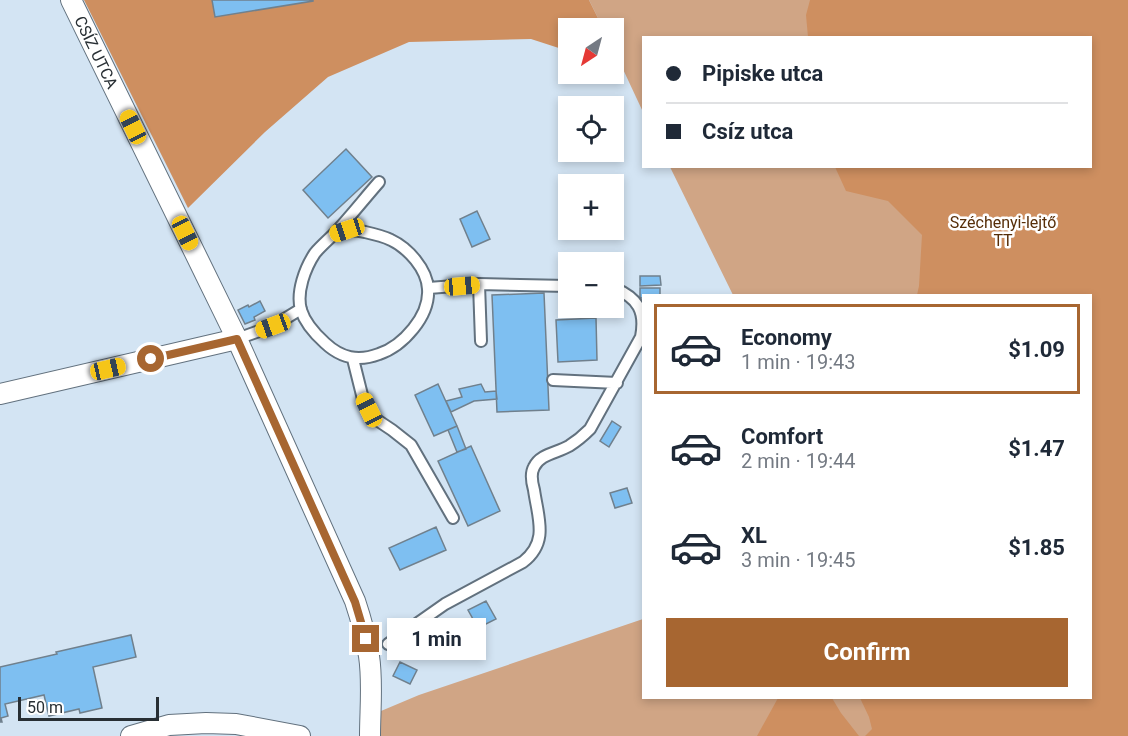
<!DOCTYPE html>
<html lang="en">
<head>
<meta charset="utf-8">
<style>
  body { margin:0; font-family:Roboto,sans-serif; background:#f6f6f7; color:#1f2937; height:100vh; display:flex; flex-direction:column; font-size:22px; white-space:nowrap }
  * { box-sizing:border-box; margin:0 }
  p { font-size:20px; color:#747a83 }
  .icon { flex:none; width:33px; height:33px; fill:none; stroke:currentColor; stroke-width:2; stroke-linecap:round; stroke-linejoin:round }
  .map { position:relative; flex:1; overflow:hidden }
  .panel { position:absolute; left:642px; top:294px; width:450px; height:405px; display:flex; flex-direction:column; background:#fff; border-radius:0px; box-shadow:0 3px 9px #0003 }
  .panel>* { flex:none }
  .guide { position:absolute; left:642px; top:36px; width:450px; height:132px; border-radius:0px; box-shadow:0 3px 9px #0003; display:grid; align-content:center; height:132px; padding:0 24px; background:#fff }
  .needle { width:39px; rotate:216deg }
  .fabs { position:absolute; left:558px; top:18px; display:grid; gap:12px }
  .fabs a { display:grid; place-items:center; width:66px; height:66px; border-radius:0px; background:#fff; box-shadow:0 3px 9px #0003; font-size:30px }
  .scale { position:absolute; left:18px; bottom:15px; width:141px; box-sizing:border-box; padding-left:6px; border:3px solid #282f34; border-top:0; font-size:16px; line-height:21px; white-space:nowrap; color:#282f34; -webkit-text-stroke:4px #fff; paint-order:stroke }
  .end { position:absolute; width:27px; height:27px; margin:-14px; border:8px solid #a76631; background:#fff; box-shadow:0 0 0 3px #fff }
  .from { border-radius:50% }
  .bubble { position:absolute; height:42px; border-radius:0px; background:#fff; box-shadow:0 3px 9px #0003; font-size:20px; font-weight:700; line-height:42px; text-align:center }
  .car { position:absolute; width:18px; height:36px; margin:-18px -9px; border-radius:8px; box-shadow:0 0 4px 2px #0007; background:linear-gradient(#f5c518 24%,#345 0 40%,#f5c518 0 76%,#345 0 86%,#f5c518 0) }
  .guide b { display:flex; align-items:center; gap:21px; height:57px; font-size:22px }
  .guide b+b { border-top:2px solid #e0e1e3 }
  .guide i { width:15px; height:15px; background:#1f2937 }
  ul { padding:10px 0 0; list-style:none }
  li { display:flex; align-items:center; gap:18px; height:90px; margin:0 12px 9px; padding:0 12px; border:3px solid transparent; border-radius:0px }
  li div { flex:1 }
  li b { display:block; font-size:22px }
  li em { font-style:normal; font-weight:700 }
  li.current { border-color:#a76631 }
  li>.icon { width:54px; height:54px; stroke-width:1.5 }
  .primary-button { display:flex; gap:12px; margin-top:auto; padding:12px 24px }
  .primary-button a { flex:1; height:69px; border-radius:0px; background:#a76631; color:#fff; font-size:24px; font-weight:700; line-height:69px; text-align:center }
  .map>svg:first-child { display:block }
</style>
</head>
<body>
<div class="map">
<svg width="1128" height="736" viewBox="0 0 1128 736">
  <rect width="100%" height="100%" fill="#d3e4f3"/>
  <path fill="#d0a585" d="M589,0H1128V736H380L381,711L419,695L643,619L644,698H1090V296L733,295L670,167L1090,166V38H644L643,112L614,50V28H603Z"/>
  <path fill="#ce8f60" d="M84,0H589L603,28H568V51L531,39L409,42L328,77L265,132L188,208Z
    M810,0H1128V736H865L872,729L869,717L860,698H1090V296L917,295L919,286L922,235L888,201L846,191L835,167L1090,166V38L808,37L806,15Z
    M778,698H832L841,713L859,736H757Z"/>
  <path fill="#7ebff1" stroke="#70808d" stroke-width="1.5" d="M212,0H313V1L215,17Z
    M346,149L372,177L328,218L303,190Z
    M477,211L490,239L472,247L460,219Z
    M640,276H660L661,285L640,286Z
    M640,288H660V296H644V298H640Z
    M544,293L549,410L497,412L492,295Z
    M260,301L265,311L254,317L255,320L245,324L238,310L248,305L249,307Z
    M596,318L597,360L558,362L556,320Z
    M438,384L457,426L434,436L415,395Z
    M481,384L485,392L496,391L497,399L474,401L451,412L446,401L462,397L459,389Z
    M612,421L621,427L609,447L600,441Z
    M457,426L466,449L457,452L448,430Z
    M471,446L500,511L468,526L438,461Z
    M627,488L632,503L615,508L610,493Z
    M436,527L446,550L400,570L389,548Z
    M486,601L496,619L478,628L468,610Z
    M465,630L469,637L462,641L458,634Z
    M131,635L136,657L93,667L102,708L80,713L79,709L49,716L44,695L5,704L8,716L1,718L2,722H0V667L57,654L56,652Z
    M400,662L417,670L410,684L393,676Z"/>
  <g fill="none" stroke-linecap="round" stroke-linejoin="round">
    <defs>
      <path id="lane" d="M334,235C338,233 342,231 347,231C352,230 359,231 365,232C374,234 383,236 391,240C408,248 427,269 428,289C430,316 403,346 379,354C358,362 341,358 325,343C315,334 305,323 301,310C296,292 305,268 315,253C321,246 328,240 334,234C350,217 364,199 379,182
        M479,284L481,341
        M429,288L479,284L568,286
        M237,339L273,326L301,309
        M353,359L363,399L369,410L377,420L392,430L411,445L453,518
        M553,380L617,383
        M388,644L445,604L523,562C549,542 538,518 534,490C532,483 530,474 534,467C540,454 557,453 569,446C577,441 584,435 590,429L641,337C646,311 638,298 614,288"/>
      <g id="street">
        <path id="s1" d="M71,0L237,339L355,601C361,619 366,637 369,656C373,682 370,710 370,736"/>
        <path d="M0,394L237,339"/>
        <path d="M131,736L169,725L206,723L236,724L300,736"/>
      </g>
    </defs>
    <use href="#lane" stroke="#62717e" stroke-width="14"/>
    <use href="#street" stroke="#62717e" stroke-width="22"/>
    <use href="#lane" stroke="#fff" stroke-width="10"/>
    <use href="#street" stroke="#fff" stroke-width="20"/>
  </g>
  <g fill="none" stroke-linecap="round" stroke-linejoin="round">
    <path stroke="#a76631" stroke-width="8" d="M151,359L237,339L355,602L366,639"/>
  </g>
  <g text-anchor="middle" stroke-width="5" stroke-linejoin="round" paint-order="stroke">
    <g font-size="16" fill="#282f34" stroke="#fff">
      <text dy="6" stroke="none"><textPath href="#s1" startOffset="58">CSÍZ UTCA</textPath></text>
    </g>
    <g font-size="16" fill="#572e08" stroke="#fff">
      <text x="1003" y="228">Széchenyi-lejtő<tspan x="1003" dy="18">TT</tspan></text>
    </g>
  </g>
</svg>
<div class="fabs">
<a><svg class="needle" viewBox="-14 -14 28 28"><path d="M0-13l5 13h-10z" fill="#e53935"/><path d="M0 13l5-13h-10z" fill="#747a83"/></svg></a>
<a><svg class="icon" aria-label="locate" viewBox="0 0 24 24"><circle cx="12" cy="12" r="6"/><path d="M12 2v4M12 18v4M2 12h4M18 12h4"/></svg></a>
<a>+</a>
<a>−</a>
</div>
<div class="scale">50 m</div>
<i class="end from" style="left:151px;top:359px"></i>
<i class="end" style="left:366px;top:639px"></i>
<div class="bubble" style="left:387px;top:618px;width:99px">1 min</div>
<i class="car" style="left:133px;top:127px;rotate:334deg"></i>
<i class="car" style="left:347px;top:230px;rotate:252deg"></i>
<i class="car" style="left:185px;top:233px;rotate:154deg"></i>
<i class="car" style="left:462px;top:286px;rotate:85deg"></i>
<i class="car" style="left:273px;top:326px;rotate:250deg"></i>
<i class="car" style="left:108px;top:369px;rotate:77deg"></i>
<i class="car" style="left:369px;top:410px;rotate:334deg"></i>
<div class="guide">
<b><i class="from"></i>Pipiske utca</b>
<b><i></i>Csíz utca</b>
</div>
<section class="panel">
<ul>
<li class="current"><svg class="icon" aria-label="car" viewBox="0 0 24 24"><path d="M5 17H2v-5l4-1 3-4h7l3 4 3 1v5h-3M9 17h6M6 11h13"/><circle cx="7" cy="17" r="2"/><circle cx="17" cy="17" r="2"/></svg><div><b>Economy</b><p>1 min · 19:43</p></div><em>$1.09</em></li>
<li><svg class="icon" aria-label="car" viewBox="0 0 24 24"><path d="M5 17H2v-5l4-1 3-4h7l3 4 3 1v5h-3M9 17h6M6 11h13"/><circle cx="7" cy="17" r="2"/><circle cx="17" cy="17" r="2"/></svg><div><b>Comfort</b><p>2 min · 19:44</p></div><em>$1.47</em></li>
<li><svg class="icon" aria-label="car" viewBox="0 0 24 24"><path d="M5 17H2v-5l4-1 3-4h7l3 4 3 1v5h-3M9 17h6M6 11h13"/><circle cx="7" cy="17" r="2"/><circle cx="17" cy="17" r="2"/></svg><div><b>XL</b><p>3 min · 19:45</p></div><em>$1.85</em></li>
</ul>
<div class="primary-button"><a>Confirm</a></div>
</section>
</div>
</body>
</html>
